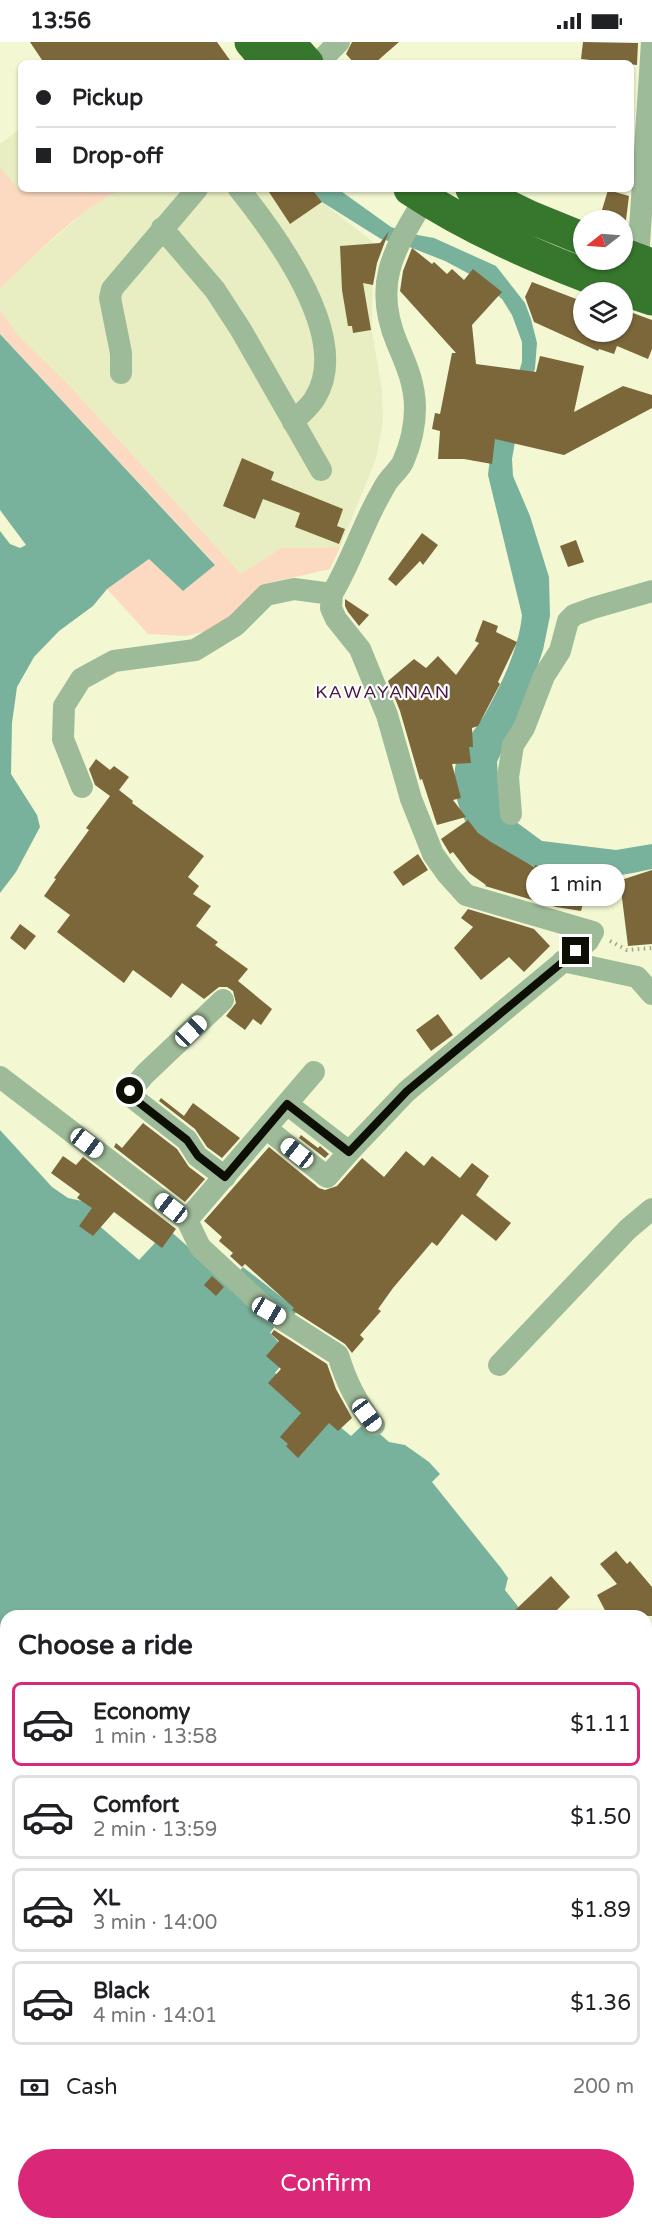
<!DOCTYPE html>
<html lang="en">
<head>
<meta charset="utf-8">
<style>
  body { margin:0; font-family:"Varela Round",sans-serif; background:#f6f6f6; color:#202124; height:100vh; display:flex; flex-direction:column; font-size:22px; white-space:nowrap }
  * { box-sizing:border-box; margin:0 }
  p { font-size:20px; color:#757577 }
  .icon { flex:none; width:33px; height:33px; fill:none; stroke:currentColor; stroke-width:2; stroke-linecap:round; stroke-linejoin:round }
  .map { position:relative; flex:1; overflow:hidden }
  .sheet { position:absolute; left:0px; top:1568px; width:652px; height:620px; display:flex; flex-direction:column; background:#fff; border-radius:18px 18px 0 0; box-shadow:0 2px 4px #0004 }
  .sheet>* { flex:none }
  .top-card { position:absolute; left:18px; top:18px; width:616px; height:132px; border-radius:9px; box-shadow:0 2px 4px #0004; display:grid; align-content:center; height:132px; padding:0 18px; background:#fff }
  .needle { width:39px; rotate:253deg }
  .fabs { position:absolute; left:573px; top:168px; display:grid; gap:12px }
  .fabs a { display:grid; place-items:center; width:60px; height:60px; border-radius:50%; background:#fff; box-shadow:0 2px 4px #0004; font-size:30px }
  .end { position:absolute; width:27px; height:27px; margin:-14px; border:8px solid #0e0f04; background:#fff; box-shadow:0 0 0 3px #fff }
  .from { border-radius:50% }
  .bubble { position:absolute; height:42px; border-radius:21px; background:#fff; box-shadow:0 2px 4px #0004; font-size:20px; font-weight:600; line-height:42px; text-align:center }
  .car { position:absolute; width:18px; height:36px; margin:-18px -9px; border-radius:8px; box-shadow:0 0 4px 2px #0007; background:linear-gradient(#fff 24%,#345 0 40%,#fff 0 76%,#345 0 86%,#fff 0) }
  .top-card b { display:flex; align-items:center; gap:21px; height:57px; font-size:22px }
  .top-card b+b { border-top:2px solid #e0e0e0 }
  .top-card i { width:15px; height:15px; background:#202124 }
  ul { padding:0; list-style:none }
  li { display:flex; align-items:center; gap:18px; height:84px; margin:0 12px 9px; padding:0 6px; border:3px solid #e0e0e0; border-radius:9px }
  li div { flex:1 }
  li b { display:block; font-size:22px }
  li em { font-style:normal; font-weight:600 }
  li.active { border-color:#db2777 }
  li>.icon { width:54px; height:54px; stroke-width:1.5 }
  h2 { padding:0 18px; font-size:27px; line-height:72px }
  .pay { display:flex; align-items:center; gap:15px; height:66px; padding:0 18px; font-size:22px }
  .pay p { margin-inline-start:auto }
  .primary-button { display:flex; gap:12px; margin-top:auto; padding:12px 18px }
  .primary-button a { flex:1; height:69px; border-radius:36px; background:#db2777; color:#fff; font-size:24px; font-weight:600; line-height:69px; text-align:center }
  .status { display:flex; justify-content:space-between; align-items:center; height:42px; padding:0 30px; background:#fff; direction:ltr }
  .status svg { height:16px; fill:currentColor }
  .map>svg:first-child { display:block }
</style>
</head>
<body>
<div class="status"><b>13:56</b><svg viewBox="0 0 49 12"><path d="M0 12V9h3v3zM5 12V6h3v6zM10 12V3h3v9zM15 12V0h3v12zM26 1h20v11H26zM47 4h2v5h-2z"/></svg></div>
<div class="map">
<svg width="652" height="2186" viewBox="0 0 652 2186">
  <rect width="100%" height="100%" fill="#f3f8d3"/>
  <path fill="#e8eec1" d="M21,86V147L19,149L0,125V102Z
    M121,147H312L322,160L373,200L372,289L382,348L383,380L376,417L340,505L281,506L241,532L69,343L17,292L0,267V247L34,214L97,159Z"/>
  <path fill="#fcd9c1" d="M0,125L19,148L21,147H121C75,171 37,211 0,247Z
    M0,267L17,292L69,343L241,532L281,506L340,505L330,527L269,541L217,587L185,594L148,592L107,547L149,517L183,549L215,522L0,292Z"/>
  <path fill="#78b19c" d="M312,147H338L391,185L412,192L434,196L496,224L525,261L531,277L537,301L535,326L516,394L512,417L513,434L530,474L549,535L550,574L543,608L531,644L497,720L500,768L542,799L616,808L652,802V827C595,840 555,841 504,809C495,803 480,798 473,790C458,773 451,743 456,721C460,703 477,687 486,670C502,641 519,606 522,573L488,433L491,407L509,362L522,320V300L512,273L502,257L477,236L445,219L407,204L381,197L322,160Z
    M0,292L215,523L183,549L149,517L107,547L93,564L59,589L34,615L17,645L12,681L11,732L37,773L40,785L16,830L0,851V489L10,502L20,506L26,503L0,468Z
    M0,1088L52,1145L68,1156L91,1161L96,1181L139,1218L168,1187L229,1241L243,1225L298,1268L281,1288L275,1284L270,1291L290,1312L275,1331L351,1394L366,1380L389,1400L405,1403L429,1420L440,1432L432,1440L501,1526L508,1536L505,1548L523,1571L520,1574H6V2181L0,2186Z
    M647,1683L652,1692V2186H151L147,2181H646Z"/>
  <path fill="#f3f8d3" d="M0,2069L6,2077V2181H78L73,2186H0Z"/>
  <path fill="#7c673b" d="M30,0H217L232,21H44Z
    M352,0H399L375,21H354L346,12Z
    M583,0L638,1L637,23L581,17Z
    M267,147H312L322,160L290,182Z
    M608,148L629,154L626,178H599Z
    M389,189L377,221L373,243L363,241L371,288L353,291L352,284H348L342,248L340,204L380,201Z
    M412,206L432,222L434,220L447,232L452,227L464,238L473,227L502,250L472,283L476,322L536,330L540,314L584,324L574,370L623,344L652,353V366L564,413L495,397L492,422L464,417H438L440,389L432,387L435,371L440,372L452,311H456L400,249L403,229Z
    M532,240L584,260V290H622V267L652,278V307L648,317L617,304L614,312L599,307L598,309L534,280L525,255Z
    M242,416L274,430L271,438L343,467L337,484L345,487L339,502L295,485L300,471L263,457L255,477L223,464Z
    M422,491L438,503L423,523L420,519L396,544L388,537Z
    M576,498L584,520L568,525L560,504Z
    M345,557L369,573L359,584L348,570L345,564Z
    M483,578L498,584L496,590L517,600L498,640L500,642L478,684L472,686L473,705H469L471,721L452,722L461,756L453,758L466,775L437,783L422,737L420,738L400,669L388,639L414,617L426,626L438,614L456,633L479,601L475,599Z
    M96,717L110,728L114,724L129,735L119,748L133,759L132,761L204,814L188,835L199,844L193,852L211,864L196,884L218,900L215,903L248,927L238,939L272,967L261,983L253,977L245,988L226,974L236,961L233,949L227,945H219L204,957L182,941L171,956L133,928L124,941L57,890L70,873L44,854L56,837L54,836L89,788L86,786L110,754L95,743L89,727Z
    M468,778L478,791L491,800L534,825L535,823L561,831L560,834L621,847V838L652,828V902L628,904L621,848L585,854L581,869L556,865L485,844L486,843L469,831L453,810L450,812L441,797Z
    M418,812L428,828L403,844L393,830Z
    M468,867L534,887L550,904L524,930L509,915L481,938L454,906L473,885L461,876Z
    M20,882L36,894L25,908L10,896Z
    M438,972L453,993L431,1009L416,988Z
    M161,1056L184,1074L193,1061L240,1096L222,1116L207,1105L195,1087L159,1059Z
    M143,1081L177,1107L189,1125L205,1137L185,1160L114,1105L116,1101L122,1106Z
    M301,1093L318,1106L320,1104L329,1112L325,1116L299,1096Z
    M269,1105L319,1146L325,1148L337,1144L362,1116L384,1135L406,1109L424,1124L432,1114L460,1136L472,1121L489,1134L476,1153L511,1181L496,1199L462,1172L437,1204L432,1200L393,1246L378,1267L381,1269L360,1293L364,1297L352,1311L345,1302L292,1268L294,1266L245,1222L242,1225L230,1214L233,1211L219,1199L222,1195L204,1179Z
    M63,1114L76,1123L83,1115L176,1187L162,1206L114,1170L93,1194L79,1184L92,1166L77,1156L80,1152L51,1131Z
    M212,1234L224,1245L216,1254L204,1243Z
    M274,1288L327,1322L336,1347L352,1376L338,1389L329,1381L298,1416L286,1404L288,1402L280,1395L301,1371L268,1341L281,1327L266,1314L279,1299L271,1292Z
    M616,1509L627,1522L630,1519L652,1545V1574H608L597,1553L617,1542L600,1522Z
    M551,1534L570,1555L551,1574H509Z"/>
  <g fill="none" stroke-linecap="round" stroke-linejoin="round">
    <path stroke="#a2a589" stroke-width="4" stroke-dasharray="1.5 4.5" stroke-linecap="butt" d="M610,899L627,908L652,906"/>
    <path stroke="#9ebb99" stroke-width="22" d="M318,21L339,0
      M239,147C275,192 353,296 315,356C310,365 300,372 293,380
      M162,186L215,248L241,288L321,428
      M638,218L652,0
      M121,331V311L110,256L112,247L197,147
      M82,745L63,697L64,664L81,637L114,619L195,608L236,583L266,553L294,547L332,552
      M511,772L508,735L513,703L524,686L544,634L560,609L568,579L574,573L593,566L652,549
      M563,919L637,935L652,952
      M223,958L145,1032L128,1052L187,1098L197,1114L225,1135
      M0,1035L187,1178L200,1205L269,1269L338,1313C347,1342 356,1359 374,1383
      M287,1062L349,1110L407,1049L588,899L593,890L466,853L448,833L433,812L411,757L387,673L360,607L336,577L331,566L332,552C348,525 359,494 373,466C377,458 382,449 386,442C391,434 399,428 403,420C410,404 415,383 415,366C415,342 406,322 397,301C372,241 394,208 425,156
      M266,1086L327,1135L349,1110
      M187,1178L314,1030
      M499,1323L628,1187L652,1167"/>
    <path stroke="#36772d" stroke-width="33" d="M251,0L269,21
      M288,0L307,21
      M410,147C479,193 573,231 652,257
      M472,147L530,175L584,197
      M622,212L652,223
      M0,2097L6,2105
      M0,2149L6,2157
      M24,2181L27,2186
      M62,2181L66,2186"/>
  </g>
  <g fill="none" stroke-linecap="round" stroke-linejoin="round">
    <path stroke="#0e0f04" stroke-width="8" d="M130,1049L128,1052L187,1098L198,1114L225,1135L287,1062L349,1110L407,1049L576,909"/>
  </g>
  <g text-anchor="middle" stroke-width="4.5" stroke-linejoin="round" paint-order="stroke">
    <g font-size="18" letter-spacing="1.5" fill="#4b1846" stroke="#fff">
      <text x="383" y="656">KAWAYANAN</text>
    </g>
  </g>
</svg>
<div class="fabs">
<a><svg class="needle" viewBox="-14 -14 28 28"><path d="M0-13l5 13h-10z" fill="#e53935"/><path d="M0 13l5-13h-10z" fill="#757577"/></svg></a>
<a><svg class="icon" aria-label="layers" viewBox="0 0 24 24"><path d="M12 4l9 5-9 5-9-5zM3 14l9 5 9-5"/></svg></a>
</div>
<i class="end from" style="left:130px;top:1049px"></i>
<i class="end" style="left:576px;top:909px"></i>
<div class="bubble" style="left:526px;top:822px;width:99px">1 min</div>
<i class="car" style="left:191px;top:989px;rotate:46deg"></i>
<i class="car" style="left:87px;top:1101px;rotate:127deg"></i>
<i class="car" style="left:297px;top:1111px;rotate:308deg"></i>
<i class="car" style="left:171px;top:1166px;rotate:308deg"></i>
<i class="car" style="left:269px;top:1269px;rotate:120deg"></i>
<i class="car" style="left:367px;top:1373px;rotate:143deg"></i>
<div class="top-card">
<b><i class="from"></i>Pickup</b>
<b><i></i>Drop-off</b>
</div>
<section class="sheet">
<h2>Choose a ride</h2>
<ul>
<li class="active"><svg class="icon" aria-label="car" viewBox="0 0 24 24"><path d="M5 17H2v-5l4-1 3-4h7l3 4 3 1v5h-3M9 17h6M6 11h13"/><circle cx="7" cy="17" r="2"/><circle cx="17" cy="17" r="2"/></svg><div><b>Economy</b><p>1 min · 13:58</p></div><em>$1.11</em></li>
<li><svg class="icon" aria-label="car" viewBox="0 0 24 24"><path d="M5 17H2v-5l4-1 3-4h7l3 4 3 1v5h-3M9 17h6M6 11h13"/><circle cx="7" cy="17" r="2"/><circle cx="17" cy="17" r="2"/></svg><div><b>Comfort</b><p>2 min · 13:59</p></div><em>$1.50</em></li>
<li><svg class="icon" aria-label="car" viewBox="0 0 24 24"><path d="M5 17H2v-5l4-1 3-4h7l3 4 3 1v5h-3M9 17h6M6 11h13"/><circle cx="7" cy="17" r="2"/><circle cx="17" cy="17" r="2"/></svg><div><b>XL</b><p>3 min · 14:00</p></div><em>$1.89</em></li>
<li><svg class="icon" aria-label="car" viewBox="0 0 24 24"><path d="M5 17H2v-5l4-1 3-4h7l3 4 3 1v5h-3M9 17h6M6 11h13"/><circle cx="7" cy="17" r="2"/><circle cx="17" cy="17" r="2"/></svg><div><b>Black</b><p>4 min · 14:01</p></div><em>$1.36</em></li>
</ul>
<div class="pay"><svg class="icon" aria-label="cash" viewBox="0 0 24 24"><path d="M3 7h18v10H3z"/><circle cx="12" cy="12" r="2"/></svg>Cash<p>200 m</p></div>
<div class="primary-button"><a>Confirm</a></div>
</section>
</div>
</body>
</html>
